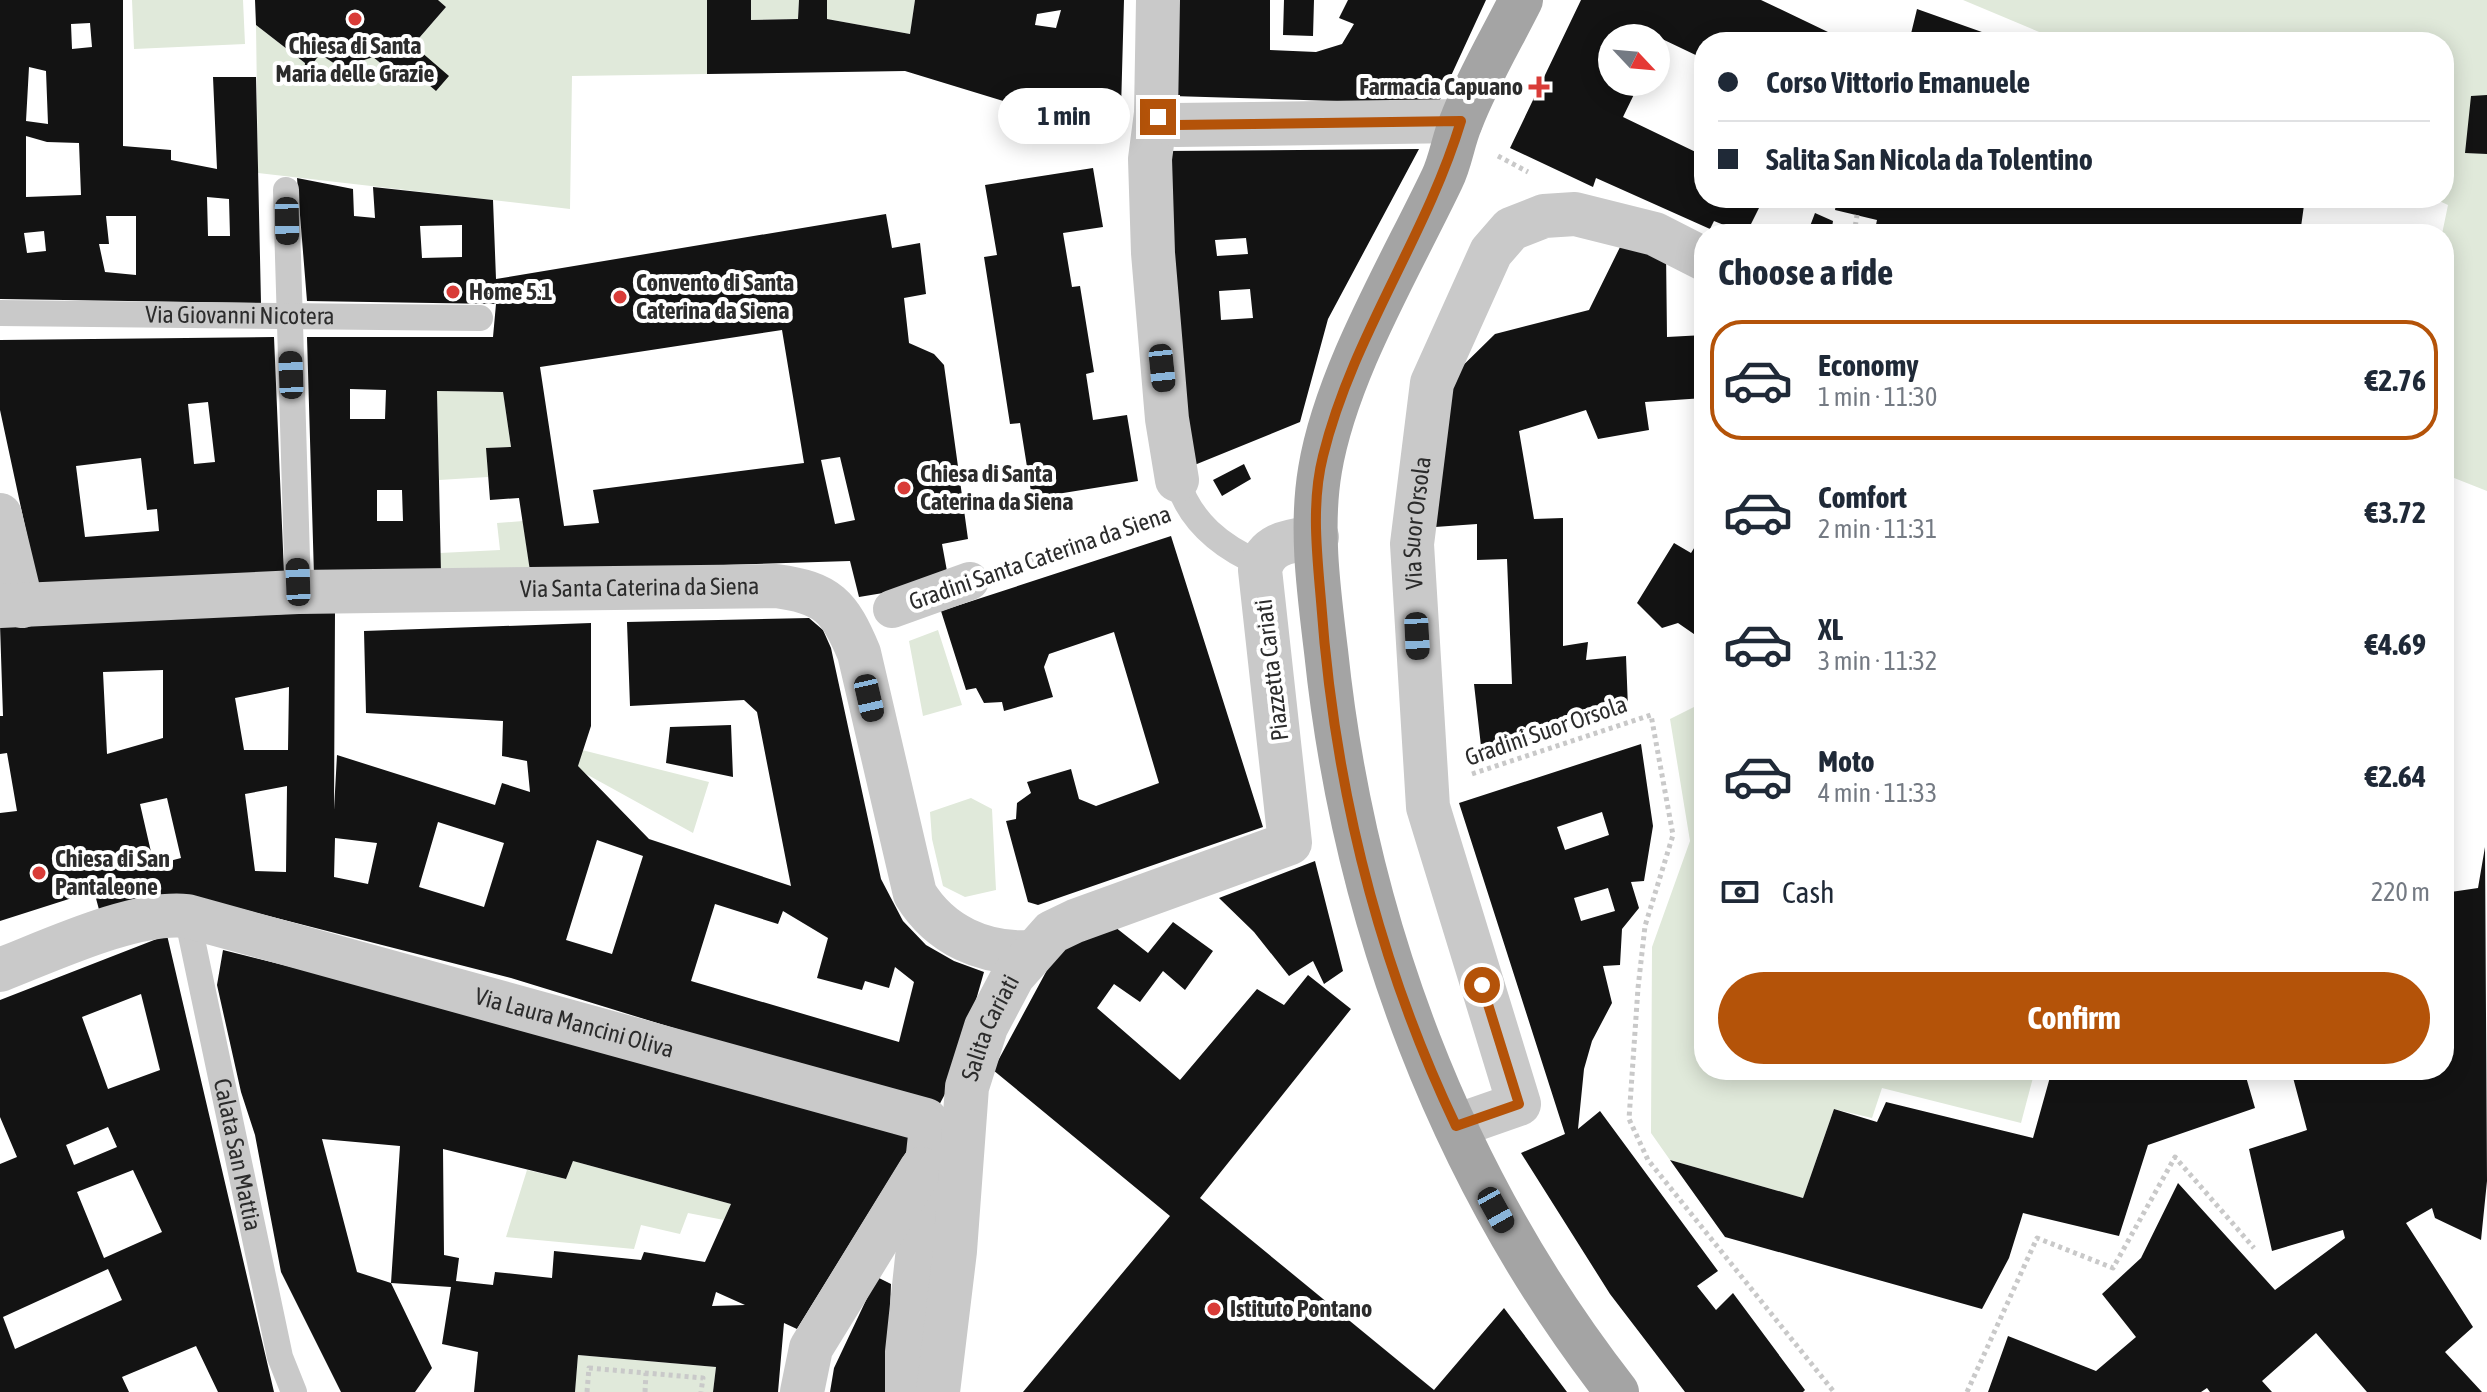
<!DOCTYPE html>
<html lang="en">
<head>
<meta charset="utf-8">
<style>
  body { margin:0; font-family:"Asap Condensed",sans-serif; background:#f6f6f7; color:#1f2937; height:100vh; display:flex; flex-direction:column; font-size:30px; white-space:nowrap }
  * { box-sizing:border-box; margin:0 }
  p { font-size:26px; color:#747a83 }
  .icon { flex:none; width:44px; height:44px; fill:none; stroke:currentColor; stroke-width:2; stroke-linecap:round; stroke-linejoin:round }
  .map { position:relative; flex:1; overflow:hidden }
  .details { position:absolute; left:1694px; top:224px; width:760px; height:856px; display:flex; flex-direction:column; background:#fff; border-radius:32px; box-shadow:0 4px 20px #0003 }
  .details>* { flex:none }
  .top-card { position:absolute; left:1694px; top:32px; width:760px; height:176px; border-radius:32px; box-shadow:0 4px 20px #0003; display:grid; align-content:center; height:176px; padding:0 24px; background:#fff }
  .needle { width:52px; rotate:116deg }
  .controls { position:absolute; left:1598px; top:24px; display:grid; gap:16px }
  .controls a { display:grid; place-items:center; width:72px; height:72px; border-radius:50%; background:#fff; box-shadow:0 4px 20px #0003; font-size:40px }
  .end { position:absolute; width:36px; height:36px; margin:-18px; border:10px solid #b45309; background:#fff; box-shadow:0 0 0 4px #fff }
  .from { border-radius:50% }
  .bubble { position:absolute; height:56px; border-radius:28px; background:#fff; box-shadow:0 4px 20px #0003; font-size:26px; font-weight:700; line-height:56px; text-align:center }
  .car { position:absolute; width:24px; height:48px; margin:-24px -12px; border-radius:10px; box-shadow:0 0 6px 2px #0007; background:linear-gradient(#222 24%,#8ab4d8 0 40%,#222 0 76%,#8ab4d8 0 86%,#222 0) }
  .top-card b { display:flex; align-items:center; gap:28px; height:76px; font-size:30px }
  .top-card b+b { border-top:2px solid #e0e1e3 }
  .top-card i { width:20px; height:20px; background:#1f2937 }
  ul { padding:0; list-style:none }
  li { display:flex; align-items:center; gap:24px; height:120px; margin:0 16px 12px; padding:0 8px; border:4px solid transparent; border-radius:32px }
  li div { flex:1 }
  li b { display:block; font-size:30px }
  li em { font-style:normal; font-weight:700 }
  li.active { border-color:#b45309 }
  li>.icon { width:72px; height:72px; stroke-width:1.5 }
  h2 { padding:0 24px; font-size:36px; line-height:96px }
  .pay { display:flex; align-items:center; gap:20px; height:88px; padding:0 24px; font-size:30px }
  .pay p { margin-inline-start:auto }
  .primary-button { display:flex; gap:16px; margin-top:auto; padding:16px 24px }
  .primary-button a { flex:1; height:92px; border-radius:48px; background:#b45309; color:#fff; font-size:32px; font-weight:700; line-height:92px; text-align:center }
  .map>svg:first-child { display:block }
</style>
</head>
<body>
<div class="map">
<svg width="2487" height="1392" viewBox="0 0 2487 1392">
  <rect width="100%" height="100%" fill="#fff"/>
  <path fill="#e0e9da" d="M132,0H243L245,44L134,49Z
    M438,0H707V74L572,76L570,209L258,173L256,25L305,63V73L320,54L341,68L373,57L404,83L415,73L436,91L413,45L446,7Z
    M751,0H799L798,19L751,20Z
    M827,0H915L910,34L827,19Z
    M1963,0H2487V491L2444,474L2442,234L2448,205L2433,198H2444V42H2063Z
    M437,391L503,392L511,447L487,448L488,477L439,480Z
    M523,521L530,571L441,572L440,553L500,550L497,523Z
    M938,630L962,705L923,716L909,641Z
    M1704,702V1070H2035L2021,1123L1882,1088L1872,1118L1834,1109L1803,1198L1670,1160L1651,1133L1652,947L1690,841L1670,719Z
    M582,750L709,782L693,833L577,769Z
    M971,798L992,809L996,890L965,897L943,886L932,839L930,812Z
    M573,1161L731,1204L724,1220L688,1213L680,1234L641,1225L634,1249L506,1237L527,1170L566,1179Z
    M578,1355L716,1367L713,1392H575Z"/>
  <path fill="#131313" fill-rule="evenodd" d="M0,0H123V146L171,150V160L217,169L213,77H256L261,303L0,299ZM90,23L92,47L72,49L71,24ZM29,67L46,71L48,124L26,121ZM26,136L47,142L79,143L81,195L26,197ZM207,197L229,199L230,236H208ZM106,216H136V275L105,272L99,244H109ZM44,231L46,251L27,253L24,233Z
    M255,0H438L446,7L413,45L449,76L436,91L415,73L405,83L373,57L341,68L320,54L304,75L305,63L256,25Z
    M707,0H751V20L798,19L799,0H827V19L910,34L915,0H1124L1121,109L1084,96L1075,123L905,71L707,74ZM1061,10L1056,28L1035,25L1037,14Z
    M1173,0H1270V50L1316,52L1342,44L1354,24L1339,18L1348,0H1486L1438,104L1172,96Z
    M1284,0H1314L1313,36L1283,35Z
    M1581,0H1761L1828,32L1827,42H1704V59L1660,38L1656,48V38H1612V82H1640L1623,117L1704,156V198H1764L1746,234L1714,221L1710,229L1596,178L1593,187L1510,148Z
    M1917,9L1996,37L1995,42H1909Z
    M2487,95V154L2465,153L2471,96Z
    M1419,149L1328,319L1300,422L1192,466L1164,151ZM1246,238L1248,254L1217,256L1215,240ZM1250,289L1253,318L1221,320L1219,291Z
    M1093,168L1103,227L1063,233L1072,287L1080,286L1094,372L1086,374L1093,420L1127,415L1138,481L1032,498L1020,423L1010,424L984,257L997,255L985,185Z
    M297,178L353,189L354,216L375,218L373,187L493,200L496,279L886,214L892,248L920,243L926,294L904,298L909,343L934,354L944,365L968,539L942,544L949,582L859,597L850,561L530,571L519,498L490,500L486,448L511,447L503,392L437,391L441,572L314,576L307,337H493L496,304L307,301ZM462,225V257L422,258L420,226ZM782,330L804,463L593,490L599,523L564,526L540,367ZM350,389L386,390L385,419H350ZM840,457L855,520L835,524L821,460ZM377,490H402L403,521H377Z
    M1837,198H2305L2300,234H1874L1877,220L1835,210Z
    M1815,213L1833,221L1831,234H1807Z
    M1624,239L1666,251L1667,337L1704,335V398L1645,402L1649,430L1598,439L1586,410L1519,431L1534,519L1563,518V646L1588,642L1586,660L1626,656L1628,708L1482,755L1474,684H1512L1507,559L1477,560V524L1435,527L1441,387L1495,334L1589,310Z
    M274,337L284,573L38,587L0,410V340ZM208,402L215,462L194,464L188,404ZM141,458L147,510L157,509L159,531L85,537L76,466Z
    M1244,464L1251,479L1222,496L1213,480Z
    M1704,532V641L1678,623L1662,628L1637,603L1674,543L1691,553Z
    M1171,536L1263,827L1038,905L1028,902L1006,821L1016,819L1017,803L1031,793L1027,782L1071,769L1079,799L1096,806L1159,783L1114,632L1049,654L1044,667L1053,697L1004,711L1002,702L984,703L976,688L966,690L941,611Z
    M335,612L334,810L337,755L495,805L502,783L530,792L527,761L502,756L503,721L366,713L364,631L591,623V726L578,766L649,839L791,886L757,712L744,700L630,706L627,622L809,618L823,630L831,648L881,879L903,921L926,945L954,961L984,972L954,1077L937,1109L511,978L234,907L101,917L94,891L0,921V813L17,811L7,753L0,754V716H3L0,625ZM163,670V738L107,754L103,672ZM289,687L288,750H244L235,698ZM287,786L286,872L255,871L245,794ZM167,798L181,858L154,865L140,804ZM438,822L504,843L484,907L419,887ZM335,838L377,843L368,884L334,877ZM597,840L643,856L612,954L566,940ZM715,904L778,924L783,911L828,938L817,978L862,990L865,981L889,988L895,967L914,982L899,1042L691,981Z
    M731,725L733,777L666,763L670,727Z
    M1641,744L1653,826L1644,881L1631,882L1639,908L1622,929L1620,965L1603,966L1612,1003L1592,1041L1584,1069L1578,1129L1600,1111L1718,1271L1697,1286L1716,1310L1733,1293L1805,1390L1803,1392H1685L1610,1294L1521,1153L1565,1134L1459,803ZM1602,812L1609,835L1565,850L1557,827ZM1608,888L1615,911L1581,921L1574,898Z
    M2485,847L2487,1181L2481,1240L2435,1218L2432,1208L2406,1223L2473,1327L2445,1352L2482,1392H2367L2316,1333L2262,1381L2272,1392H2210L2207,1388L2201,1392H1988L2008,1336L2096,1371L2136,1337L2102,1294L2141,1258L2178,1183L2275,1290L2345,1238L2343,1230L2272,1251L2249,1149L2307,1130L2291,1070H2444V893L2478,888Z
    M1315,861L1343,971L1324,984L1313,961L1289,976L1254,932L1219,898Z
    M1173,922L1213,951L1185,990L1163,971L1140,1002L1114,984L1097,1008L1180,1080L1257,989L1284,1005L1308,975L1351,1009L1200,1198L1434,1390L1504,1308L1567,1392H1023L1170,1216L993,1070L1060,946L1115,927L1148,953Z
    M167,935L274,1392H218L196,1346L122,1377L129,1392H0V1164L17,1157L0,1117V1000ZM141,994L160,1070L108,1089L82,1017ZM108,1127L117,1147L74,1165L66,1145ZM133,1170L162,1232L104,1258L77,1192ZM108,1269L122,1300L15,1349L3,1317Z
    M223,950L365,985L918,1133L797,1329L784,1323L778,1392H713L716,1367L578,1355L575,1392H474L478,1352L442,1344L451,1287L391,1283L400,1146L322,1139L357,1272L391,1283L432,1368L415,1392H341L281,1272L255,1135L241,1092L217,985ZM443,1149L566,1179L573,1161L731,1204L705,1262L644,1252L641,1260L554,1251L552,1278L495,1272L493,1285L456,1281L459,1258L444,1255ZM716,1292L745,1305L712,1306Z
    M2052,1070H2244L2255,1108L2148,1145L2119,1236L2023,1213L2009,1258L1982,1309L1725,1237L1670,1160L1803,1198L1834,1109L1877,1122L1886,1102L2033,1138Z
    M877,1277L891,1284L887,1392H830L834,1368Z"/>
  <g fill="none" stroke-linecap="round" stroke-linejoin="round">
    <path stroke="#c9c9c9" stroke-width="5" stroke-dasharray="4 4" stroke-linecap="butt" d="M1498,156L1528,172
      M1854,234L1857,215
      M1009,568L1154,519
      M1472,774L1651,715L1673,835L1645,926L1638,988L1629,1119L1648,1160L1834,1392
      M587,1392L589,1368L703,1378L701,1392
      M645,1392L646,1373
      M1967,1392L2037,1238L2113,1268L2175,1157L2254,1248"/>
    <g stroke="#c9c9c9" stroke-width="26">
      <path d="M286,190L298,592"/>
      <path id="s1" d="M0,313L480,318"/>
      <path d="M1177,480C1190,522 1221,547 1261,564"/>
      <path id="s2" d="M187,916L280,1357L294,1392"/>
    </g>
    <path stroke="#c9c9c9" stroke-width="38" d="M892,609L970,581"/>
    <g stroke="#c9c9c9" stroke-width="44">
      <path d="M1158,0L1156,113L1150,159L1153,253L1167,419L1177,480"/>
      <path d="M1156,113L1162,120L1176,125L1461,121"/>
      <path d="M0,515L22,606"/>
      <path id="s3" d="M0,606L298,592L776,586C828,593 839,606 859,653L915,894C940,935 984,955 1032,952"/>
      <path id="s4" d="M0,970C49,951 136,910 187,916L926,1120L931,1126L907,1352V1392"/>
      <path id="s5" d="M1456,1126L1519,1104L1428,807L1412,544L1432,383L1491,252L1511,229L1544,216L1575,214L1655,234L1704,259"/>
      <path d="M802,1392L811,1348L921,1169"/>
      <path id="s6" d="M938,1392L955,1251L967,1087L986,1027L1013,976L1052,932L1075,921L1290,843L1260,570C1266,541 1293,541 1317,537"/>
    </g>
    <path stroke="#a4a4a4" stroke-width="44" d="M1521,0C1501,40 1477,80 1461,122C1453,140 1451,161 1442,179C1400,267 1336,374 1320,470C1310,529 1319,593 1326,651C1354,920 1450,1178 1617,1392"/>
  </g>
  <g fill="none" stroke-linecap="round" stroke-linejoin="round">
    <path stroke="#b45309" stroke-width="10" d="M1158,117L1176,125L1461,121C1426,237 1352,337 1323,456C1311,503 1317,554 1321,601C1334,783 1378,962 1456,1126L1519,1104L1482,985"/>
  </g>
  <g fill="#d93c38" stroke="#fff" stroke-width="3">
    <circle cx="355" cy="19" r="8"/>
    <path d="M1535 75h8v8h8v8h-8v8h-8v-8h-8v-8h8z"/>
    <circle cx="453" cy="292" r="8"/>
    <circle cx="620" cy="297" r="8"/>
    <circle cx="904" cy="488" r="8"/>
    <circle cx="39" cy="873" r="8"/>
    <circle cx="1214" cy="1309" r="8"/>
  </g>
  <g text-anchor="middle" stroke-width="8" stroke-linejoin="round" paint-order="stroke">
    <g font-size="24" font-weight="bold" fill="#2c2c2c" stroke="#fff" text-anchor="start">
      <text x="355" y="54" text-anchor="middle">Chiesa di Santa<tspan x="355" dy="28">Maria delle Grazie</tspan></text>
      <text x="1523" y="95" text-anchor="end">Farmacia Capuano</text>
      <text x="636" y="291">Convento di Santa<tspan x="636" dy="28">Caterina da Siena</tspan></text>
      <text x="469" y="300">Home 5.1</text>
      <text x="920" y="482">Chiesa di Santa<tspan x="920" dy="28">Caterina da Siena</tspan></text>
      <text x="55" y="867">Chiesa di San<tspan x="55" dy="28">Pantaleone</tspan></text>
      <text x="1230" y="1317">Istituto Pontano</text>
    </g>
    <g font-size="24" fill="#2c2c2c" stroke="#fff">
      <text dy="8" stroke="none"><textPath href="#s1" startOffset="240">Via Giovanni Nicotera</textPath></text>
      <text dy="8" stroke="none"><textPath href="#s5" startOffset="662">Via Suor Orsola</textPath></text>
      <text transform="translate(1040 558) rotate(-19)" y="8">Gradini Santa Caterina da Siena</text>
      <text dy="8" stroke="none"><textPath href="#s3" startOffset="640">Via Santa Caterina da Siena</textPath></text>
      <text transform="translate(1272 670) rotate(-97)" y="8">Piazzetta Cariati</text>
      <text transform="translate(1546 731) rotate(-19)" y="8">Gradini Suor Orsola</text>
      <text dy="8" stroke="none"><textPath href="#s4" startOffset="598">Via Laura Mancini Oliva</textPath></text>
      <text dy="8" stroke="none"><textPath href="#s6" startOffset="370">Salita Cariati</textPath></text>
      <text dy="8" stroke="none"><textPath href="#s2" startOffset="244">Calata San Mattia</textPath></text>
    </g>
  </g>
</svg>
<div class="controls">
<a><svg class="needle" viewBox="-14 -14 28 28"><path d="M0-13l5 13h-10z" fill="#e53935"/><path d="M0 13l5-13h-10z" fill="#747a83"/></svg></a>
</div>
<i class="end from" style="left:1482px;top:985px"></i>
<i class="end" style="left:1158px;top:117px"></i>
<div class="bubble" style="left:998px;top:88px;width:132px">1 min</div>
<i class="car" style="left:287px;top:221px;rotate:179deg"></i>
<i class="car" style="left:1162px;top:368px;rotate:174deg"></i>
<i class="car" style="left:291px;top:375px;rotate:358deg"></i>
<i class="car" style="left:298px;top:582px;rotate:358deg"></i>
<i class="car" style="left:1417px;top:636px;rotate:177deg"></i>
<i class="car" style="left:869px;top:698px;rotate:167deg"></i>
<i class="car" style="left:1496px;top:1210px;rotate:151deg"></i>
<div class="top-card">
<b><i class="from"></i>Corso Vittorio Emanuele</b>
<b><i></i>Salita San Nicola da Tolentino</b>
</div>
<section class="details">
<h2>Choose a ride</h2>
<ul>
<li class="active"><svg class="icon" aria-label="car" viewBox="0 0 24 24"><path d="M5 17H2v-5l4-1 3-4h7l3 4 3 1v5h-3M9 17h6M6 11h13"/><circle cx="7" cy="17" r="2"/><circle cx="17" cy="17" r="2"/></svg><div><b>Economy</b><p>1 min · 11:30</p></div><em>€2.76</em></li>
<li><svg class="icon" aria-label="car" viewBox="0 0 24 24"><path d="M5 17H2v-5l4-1 3-4h7l3 4 3 1v5h-3M9 17h6M6 11h13"/><circle cx="7" cy="17" r="2"/><circle cx="17" cy="17" r="2"/></svg><div><b>Comfort</b><p>2 min · 11:31</p></div><em>€3.72</em></li>
<li><svg class="icon" aria-label="car" viewBox="0 0 24 24"><path d="M5 17H2v-5l4-1 3-4h7l3 4 3 1v5h-3M9 17h6M6 11h13"/><circle cx="7" cy="17" r="2"/><circle cx="17" cy="17" r="2"/></svg><div><b>XL</b><p>3 min · 11:32</p></div><em>€4.69</em></li>
<li><svg class="icon" aria-label="car" viewBox="0 0 24 24"><path d="M5 17H2v-5l4-1 3-4h7l3 4 3 1v5h-3M9 17h6M6 11h13"/><circle cx="7" cy="17" r="2"/><circle cx="17" cy="17" r="2"/></svg><div><b>Moto</b><p>4 min · 11:33</p></div><em>€2.64</em></li>
</ul>
<div class="pay"><svg class="icon" aria-label="cash" viewBox="0 0 24 24"><path d="M3 7h18v10H3z"/><circle cx="12" cy="12" r="2"/></svg>Cash<p>220 m</p></div>
<div class="primary-button"><a>Confirm</a></div>
</section>
</div>
</body>
</html>
